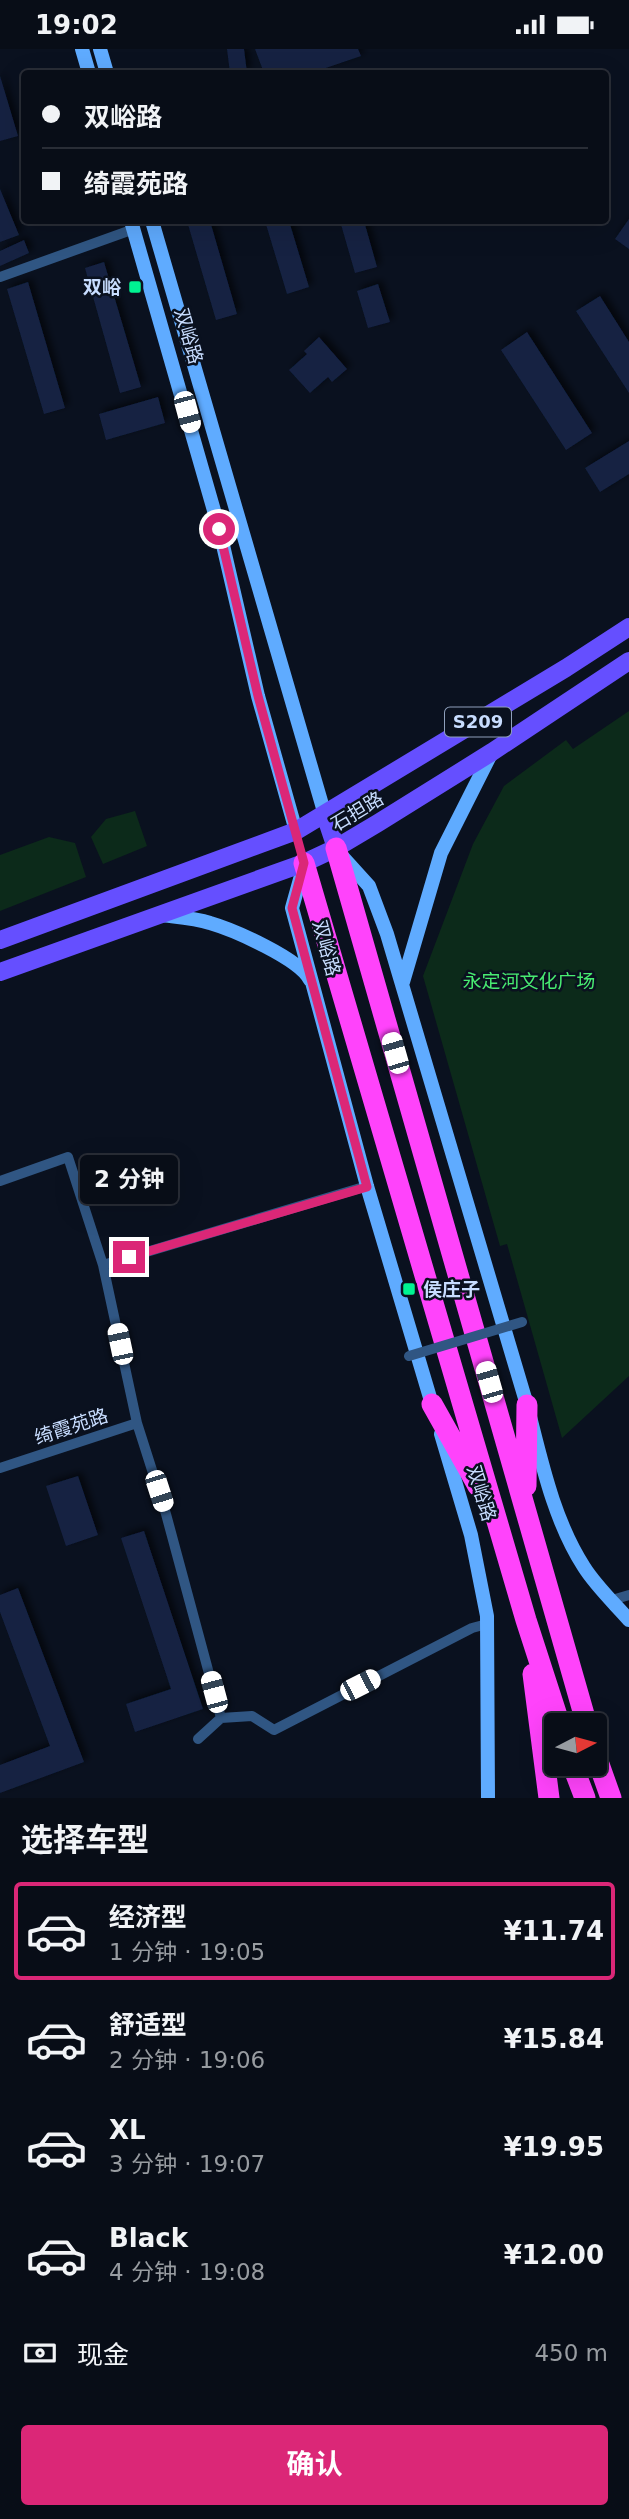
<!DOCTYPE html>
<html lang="zh">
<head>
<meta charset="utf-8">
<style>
  body { margin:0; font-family:"DejaVu Sans","Noto Sans SC",sans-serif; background:#111620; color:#f1f3f6; height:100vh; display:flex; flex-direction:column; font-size:26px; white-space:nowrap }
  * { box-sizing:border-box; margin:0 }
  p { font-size:23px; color:#989ca1 }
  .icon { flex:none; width:38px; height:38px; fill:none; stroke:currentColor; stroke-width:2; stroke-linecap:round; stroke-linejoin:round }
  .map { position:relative; height:1749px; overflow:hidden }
  .details { display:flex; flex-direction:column; background:#080d17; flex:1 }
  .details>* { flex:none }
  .top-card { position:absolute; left:21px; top:21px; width:588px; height:154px; border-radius:7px; box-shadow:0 7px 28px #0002,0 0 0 2px #292d36; display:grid; align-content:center; height:154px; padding:0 21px; background:#080d17 }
  .needle { width:46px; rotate:84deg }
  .controls { position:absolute; left:544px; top:1664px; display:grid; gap:14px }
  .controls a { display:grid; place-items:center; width:63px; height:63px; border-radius:7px; background:#080d17; box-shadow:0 7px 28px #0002,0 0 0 2px #292d36; font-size:35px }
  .end { position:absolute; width:32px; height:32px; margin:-16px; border:9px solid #db2777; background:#fff; box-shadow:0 0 0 4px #fff }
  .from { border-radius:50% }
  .bubble { position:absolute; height:49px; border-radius:7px; background:#080d17; box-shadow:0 7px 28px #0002,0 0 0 2px #292d36; font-size:23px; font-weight:700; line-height:49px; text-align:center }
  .car { position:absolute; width:21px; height:42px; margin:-21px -10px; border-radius:9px; box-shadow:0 0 5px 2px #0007; background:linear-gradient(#fff 24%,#345 0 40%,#fff 0 76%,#345 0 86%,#fff 0) }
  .top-card b { display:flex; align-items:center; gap:24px; height:66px; font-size:26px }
  .top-card b+b { border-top:2px solid #292d36 }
  .top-card i { width:18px; height:18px; background:#f1f3f6 }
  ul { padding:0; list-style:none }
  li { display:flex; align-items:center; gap:21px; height:98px; margin:0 14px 10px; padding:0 7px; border:4px solid transparent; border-radius:7px }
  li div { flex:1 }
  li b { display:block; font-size:26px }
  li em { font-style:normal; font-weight:700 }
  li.on { border-color:#db2777 }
  li>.icon { width:63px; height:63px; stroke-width:1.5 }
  h2 { padding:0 21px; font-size:32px; line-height:84px }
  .pay { display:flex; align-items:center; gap:18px; height:77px; padding:0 21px; font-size:26px }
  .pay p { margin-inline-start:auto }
  .primary-button { display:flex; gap:14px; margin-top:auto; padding:14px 21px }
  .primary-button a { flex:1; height:80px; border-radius:7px; background:#db2777; color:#fff; font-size:28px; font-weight:700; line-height:80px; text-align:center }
  .status { display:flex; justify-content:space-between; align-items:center; height:49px; padding:0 35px; background:#080d17; direction:ltr }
  .status svg { height:19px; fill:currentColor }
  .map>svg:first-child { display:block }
</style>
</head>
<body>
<div class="status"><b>19:02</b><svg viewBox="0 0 49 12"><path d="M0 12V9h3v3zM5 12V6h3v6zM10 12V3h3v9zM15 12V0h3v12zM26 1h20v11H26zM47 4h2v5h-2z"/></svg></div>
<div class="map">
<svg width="629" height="1749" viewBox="0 0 629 1749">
  <defs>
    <filter id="shadow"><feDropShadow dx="4" dy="-4" stdDeviation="3.5" flood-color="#0009"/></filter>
  </defs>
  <rect width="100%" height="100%" fill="#0a111f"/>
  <path fill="#0c2a1a" d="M629,662V1327L562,1389L507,1195L500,1197L423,927L473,795L504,737L566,691L573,700Z
    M135,762L147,797L103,815L91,788L106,770Z
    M49,788L75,794L86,828L0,862V806Z"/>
  <path fill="#142242" filter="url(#shadow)" d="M227,0H244L247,24H230Z
    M255,0H358L361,7L311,24H264Z
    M0,27L18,87L0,92Z
    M0,140L19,186L0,193Z
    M629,170V200L615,190Z
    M187,172H210L237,265L216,271Z
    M265,172H289L309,238L287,245Z
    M340,172H364L377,218L355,224Z
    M24,191L29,204L0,217V202Z
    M104,213L141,338L120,344L85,219Z
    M28,233L65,359L44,365L7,240Z
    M378,235L390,273L368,279L357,242Z
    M600,247L629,293V344L576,262Z
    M527,283L592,384L566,401L501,301Z
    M319,288L347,320L332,333L328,328L310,344L289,321L307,305L304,302Z
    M158,348L165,374L106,391L99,365Z
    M629,392V425L600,443L585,419Z
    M78,1427L98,1486L66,1497L46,1437Z
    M144,1482L203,1660L135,1683L126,1655L171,1640L121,1489Z
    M18,1539L84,1713L0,1744V1716L50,1697L0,1563V1546Z"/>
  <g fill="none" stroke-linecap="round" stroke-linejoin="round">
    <path stroke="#305683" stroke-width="10" d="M0,228L134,180
      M0,1132L68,1108L103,1216
      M137,1374L166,1465L221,1669
      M0,1419L137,1374L103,1216L367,1137
      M612,1551L629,1546
      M198,1690L221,1669L252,1667L274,1681L472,1579L487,1575"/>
    <path stroke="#5fabff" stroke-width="14" d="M82,0L89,24
      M100,0L107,24
      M131,172L219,479L258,647L296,782
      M152,172L325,766
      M340,805L369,837L387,885L527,1356C541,1410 553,1470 584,1518C596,1537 614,1554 629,1571
      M304,816L292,859L367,1137L434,1362
      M161,866C177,868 195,869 210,874C234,881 300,910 310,931
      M403,933L441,804L492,703
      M441,1385L471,1486L487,1567L488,1749"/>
    <path stroke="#654fff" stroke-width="18" d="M325,766L336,799
      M0,891L296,782L566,619L629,578
      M0,923L304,814L336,799L378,774L492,703L629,612"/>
    <path stroke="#ff43fb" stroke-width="21" d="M336,799L587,1676
      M304,814L526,1571L560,1676
      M432,1355L478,1437
      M526,1437L527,1356
      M533,1625L549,1749
      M595,1704L611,1749
      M572,1715L585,1749"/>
    <path stroke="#305683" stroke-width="10" d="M409,1307L522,1273"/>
  </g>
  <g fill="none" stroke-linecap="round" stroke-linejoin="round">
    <path stroke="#db2777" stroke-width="9" d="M129,1208L367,1138L292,859L304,814L258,647L219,480"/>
  </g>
  <g fill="#00f392" stroke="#0a111f" stroke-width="2.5">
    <rect x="128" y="231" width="14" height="14" rx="3.5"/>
    <rect x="402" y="1233" width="14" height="14" rx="3.5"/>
  </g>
  <g text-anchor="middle" stroke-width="5" stroke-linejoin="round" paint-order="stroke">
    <rect fill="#0a111f" stroke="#8fa0bc" stroke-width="2" x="445" y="658.5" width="66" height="29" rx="5"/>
    <g font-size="18" font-weight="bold" fill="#c8ddff">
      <text x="478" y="679">S209</text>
    </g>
    <g font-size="19" font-weight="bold" fill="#c8ddff" stroke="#0a111f" text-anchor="end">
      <text x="121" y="245">双峪</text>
      <text x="423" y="1247" text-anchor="start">侯庄子</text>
    </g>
    <g font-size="19" fill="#c8ddff" stroke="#0a111f">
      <text transform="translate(189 287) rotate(74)" y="7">双峪路</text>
      <text transform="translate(357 762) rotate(-31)" y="7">石担路</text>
      <text transform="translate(327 899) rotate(75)" y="7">双峪路</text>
      <text transform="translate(71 1377) rotate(-18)" y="7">绮霞苑路</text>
      <text transform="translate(482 1444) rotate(73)" y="7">双峪路</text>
    </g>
    <g font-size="19" fill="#48eb71" stroke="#0a111f">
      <text x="529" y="939">永定河文化广场</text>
    </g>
  </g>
</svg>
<div class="controls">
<a><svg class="needle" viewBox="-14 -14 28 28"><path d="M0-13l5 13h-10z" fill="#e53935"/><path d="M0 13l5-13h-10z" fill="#989ca1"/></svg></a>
</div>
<i class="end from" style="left:219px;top:480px"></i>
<i class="end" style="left:129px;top:1208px"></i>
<div class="bubble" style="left:80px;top:1106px;width:98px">2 分钟</div>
<i class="car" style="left:187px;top:363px;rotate:165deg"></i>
<i class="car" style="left:395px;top:1004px;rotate:344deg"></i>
<i class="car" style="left:120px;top:1295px;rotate:348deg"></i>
<i class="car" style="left:489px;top:1333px;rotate:344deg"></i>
<i class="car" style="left:159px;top:1442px;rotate:162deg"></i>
<i class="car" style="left:360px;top:1636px;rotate:63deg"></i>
<i class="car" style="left:214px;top:1643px;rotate:345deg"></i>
<div class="top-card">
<b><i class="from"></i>双峪路</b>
<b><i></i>绮霞苑路</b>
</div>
</div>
<section class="details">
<h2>选择车型</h2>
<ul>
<li class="on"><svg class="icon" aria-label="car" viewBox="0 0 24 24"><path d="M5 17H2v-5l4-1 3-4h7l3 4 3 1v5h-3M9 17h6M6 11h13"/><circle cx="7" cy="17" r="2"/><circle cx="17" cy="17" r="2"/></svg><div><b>经济型</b><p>1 分钟 · 19:05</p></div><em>¥11.74</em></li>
<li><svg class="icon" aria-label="car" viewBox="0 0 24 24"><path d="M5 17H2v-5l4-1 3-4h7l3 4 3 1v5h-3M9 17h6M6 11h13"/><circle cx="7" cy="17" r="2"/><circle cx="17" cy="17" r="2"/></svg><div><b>舒适型</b><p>2 分钟 · 19:06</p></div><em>¥15.84</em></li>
<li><svg class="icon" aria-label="car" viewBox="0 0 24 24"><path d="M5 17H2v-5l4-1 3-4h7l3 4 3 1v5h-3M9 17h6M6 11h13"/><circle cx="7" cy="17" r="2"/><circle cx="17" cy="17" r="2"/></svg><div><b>XL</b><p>3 分钟 · 19:07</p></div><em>¥19.95</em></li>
<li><svg class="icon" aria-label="car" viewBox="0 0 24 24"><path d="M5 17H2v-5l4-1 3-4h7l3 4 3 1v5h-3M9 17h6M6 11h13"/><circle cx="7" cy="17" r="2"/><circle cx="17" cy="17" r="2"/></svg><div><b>Black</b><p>4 分钟 · 19:08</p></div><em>¥12.00</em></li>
</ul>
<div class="pay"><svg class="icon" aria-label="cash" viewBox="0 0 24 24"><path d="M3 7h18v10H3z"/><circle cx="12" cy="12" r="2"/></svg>现金<p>450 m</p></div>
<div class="primary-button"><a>确认</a></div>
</section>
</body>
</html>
